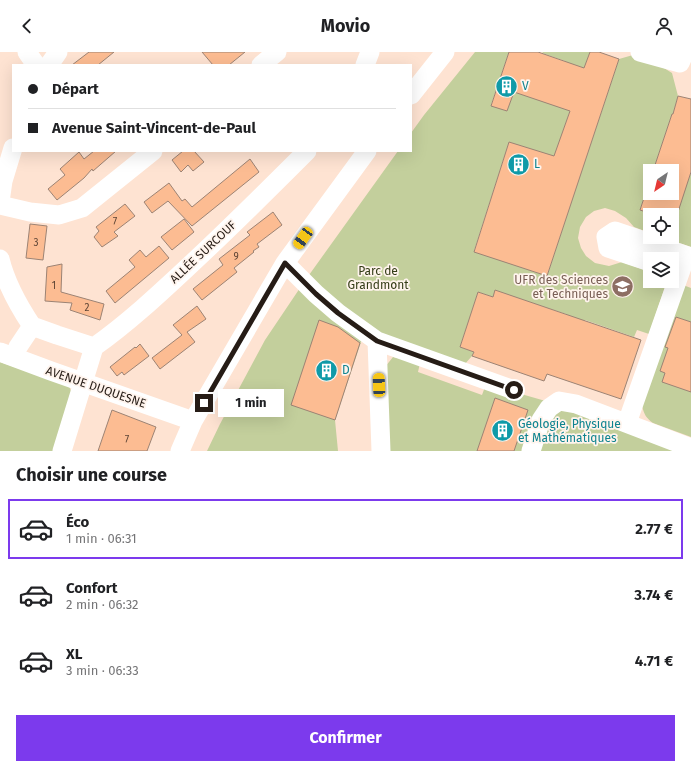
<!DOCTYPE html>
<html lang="fr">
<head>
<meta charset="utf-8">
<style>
  body { margin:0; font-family:"Fira Sans",sans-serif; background:#f6f6f6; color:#202124; height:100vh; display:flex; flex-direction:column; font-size:15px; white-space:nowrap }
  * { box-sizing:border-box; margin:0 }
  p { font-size:13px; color:#757577 }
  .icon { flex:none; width:22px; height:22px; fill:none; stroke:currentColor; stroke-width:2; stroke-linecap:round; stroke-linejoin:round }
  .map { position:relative; height:399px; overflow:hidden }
  .side { display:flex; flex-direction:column; background:#fff; flex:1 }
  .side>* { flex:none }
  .guide { position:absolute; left:12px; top:12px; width:400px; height:88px; border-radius:0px; box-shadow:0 4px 16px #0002; display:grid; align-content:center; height:88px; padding:0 16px; background:#fff }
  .needle { width:26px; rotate:215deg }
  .fabs { position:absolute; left:643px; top:112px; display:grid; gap:8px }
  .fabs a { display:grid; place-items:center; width:36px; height:36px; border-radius:0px; background:#fff; box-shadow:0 4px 16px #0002; font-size:20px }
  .end { position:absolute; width:18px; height:18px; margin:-9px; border:5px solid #261c16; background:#fff; box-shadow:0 0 0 2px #fff }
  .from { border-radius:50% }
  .bubble { position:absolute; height:28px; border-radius:0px; background:#fff; box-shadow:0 4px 16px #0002; font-size:13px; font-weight:700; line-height:28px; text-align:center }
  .car { position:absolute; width:12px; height:24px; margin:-12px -6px; border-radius:5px; box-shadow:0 0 3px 1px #0007; background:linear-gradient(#f5c518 24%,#345 0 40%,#f5c518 0 76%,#345 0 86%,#f5c518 0) }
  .guide b { display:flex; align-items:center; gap:14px; height:38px; font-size:15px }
  .guide b+b { border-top:1px solid #e0e0e0 }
  .guide i { width:10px; height:10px; background:#202124 }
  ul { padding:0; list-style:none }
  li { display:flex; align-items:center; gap:12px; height:60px; margin:0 8px 6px; padding:0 8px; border:2px solid transparent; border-radius:0px }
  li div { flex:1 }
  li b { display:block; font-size:15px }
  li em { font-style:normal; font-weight:700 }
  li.selected { border-color:#7c3aed }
  li>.icon { width:36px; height:36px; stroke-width:1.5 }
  h2 { padding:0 16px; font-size:18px; line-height:48px }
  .cta { display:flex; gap:8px; margin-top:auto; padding:8px 16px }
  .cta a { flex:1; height:46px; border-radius:0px; background:#7c3aed; color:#fff; font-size:16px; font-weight:700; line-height:46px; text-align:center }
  header { display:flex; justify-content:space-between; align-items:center; height:52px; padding:0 16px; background:#fff; font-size:18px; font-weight:700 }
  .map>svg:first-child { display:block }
</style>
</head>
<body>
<header><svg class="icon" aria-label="back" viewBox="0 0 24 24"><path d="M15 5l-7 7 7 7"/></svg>Movio<svg class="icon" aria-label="person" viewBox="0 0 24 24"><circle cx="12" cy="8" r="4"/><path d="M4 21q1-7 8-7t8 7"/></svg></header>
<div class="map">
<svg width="691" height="399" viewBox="0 0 691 399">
  <rect width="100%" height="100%" fill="#fee3d2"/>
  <path fill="#c3cf9c" d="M475,0H509L491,53L507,59L525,6L565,9L542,1L543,0H590L550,117L509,90L474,199L547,224L619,7L640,1L672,21L678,44L673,62H672L653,119H650V128L640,158L655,163H650V181L634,175L626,166L615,159L605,156L594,159L586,165L580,175L578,186L581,196L586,204L595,211L609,214L622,210L650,220V229H667L649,282L637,278L634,285L585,268L583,275L564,269L566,262L495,239L493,245L478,240L460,295L474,300L472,304L464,313L363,284L335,368L338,399H207L220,372L265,288L304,230L398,99H411V81L424,63Z
    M691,120V195L662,185H672V169L674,170Z
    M683,233L691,236V385L653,371C646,366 644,362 642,354Z
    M393,305L420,311L418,320L482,343L486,332L570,356L686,399H387L385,315Z
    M0,310L69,334L73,344L54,399H0Z"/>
  <path fill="#fcbc92" stroke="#9c8374" d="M89,0H114L98,13H72Z
    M202,0H245L229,13H213Z
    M509,0H538L584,16L590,0H599L619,7L547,224L474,200L509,90L554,104L570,59L514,40L507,59L491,54Z
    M678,44L691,47V120L677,163H655L640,158L650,128V141H672V119H653L672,62H673Z
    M94,99H116L93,119L92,117L84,126L57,148L48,137L65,123L60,117L79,100L84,107Z
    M183,99H194L204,110L193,119L188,113L181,120L172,108Z
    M250,107L259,120L192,174L168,149L152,161L144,150L169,131L182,149L185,147L192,155Z
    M125,152L135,164L114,180L118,184L102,195L94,185L99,179L96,175Z
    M273,160L282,173L257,192L259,195L253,199L254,200L234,216L237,220L202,248L193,237L223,213L219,207L250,183L247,180Z
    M184,167L194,180L172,198L161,185Z
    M30,172L47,174L43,208L26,206Z
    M159,194L169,206L115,251L106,239L135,215L129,208L140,198L146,205Z
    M62,212L61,240L104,252L100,268L70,258L72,251L45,249L47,215Z
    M495,238L641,288L621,347L547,322L544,329L472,304L474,300L460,295L478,240L493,245Z
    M197,254L206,267L187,280L195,290L160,317L152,306L182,283L173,273Z
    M676,265L691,270V340L662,330L665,321L660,319L668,296L665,295Z
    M319,268L338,275L360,291L335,368L291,353Z
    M140,292L149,304L124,323L122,320L117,324L110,315L135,295L136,296Z
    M495,346L528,358L514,399H477Z
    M112,358L156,375L147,399H98Z"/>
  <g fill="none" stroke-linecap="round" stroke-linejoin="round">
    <path stroke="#fff" stroke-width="19" d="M27,0L36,13
      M640,0L680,11L685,0
      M49,13L58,0
      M261,13L277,0
      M365,13L370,0
      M411,43L445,0
      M0,150L3,129L13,96
      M0,153L30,160L59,163L82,156L153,99
      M0,207C6,232 18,253 32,274
      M650,210L608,196L606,185L615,179L691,205
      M285,211L316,242L338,261L377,289L514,338
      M377,289L381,399
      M0,300L51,319L193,369
      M14,305L18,295L32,274L57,283L94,295C128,271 159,242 189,214C229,177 268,138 307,99
      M627,371L686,204
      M62,399L94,295
      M180,399L193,369L285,211L367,99
      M531,399L541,368L549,356L559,349L576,352L691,396"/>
  </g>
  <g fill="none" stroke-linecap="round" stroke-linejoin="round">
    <path stroke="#261c16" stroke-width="5" d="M204,351L285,211L316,242L338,261L377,289L514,338"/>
  </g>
  <defs>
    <symbol id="building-disc" viewBox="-11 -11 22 22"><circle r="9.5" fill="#0f9aa8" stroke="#fff4ed"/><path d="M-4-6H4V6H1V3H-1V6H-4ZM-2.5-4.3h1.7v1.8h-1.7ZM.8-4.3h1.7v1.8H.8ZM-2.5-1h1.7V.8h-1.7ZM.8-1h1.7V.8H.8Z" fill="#fff"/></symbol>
    <symbol id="university-disc" viewBox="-11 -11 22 22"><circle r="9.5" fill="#8d6e63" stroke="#fff4ed"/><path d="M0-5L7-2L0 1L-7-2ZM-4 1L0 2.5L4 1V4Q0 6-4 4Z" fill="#fff"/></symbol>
  </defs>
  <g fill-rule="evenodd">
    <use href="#building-disc" x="494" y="22" width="25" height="25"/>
    <use href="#building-disc" x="506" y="100" width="25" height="25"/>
    <use href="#university-disc" x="610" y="222" width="25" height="25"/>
    <use href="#building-disc" x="314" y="306" width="25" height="25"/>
    <use href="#building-disc" x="490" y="366" width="25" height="25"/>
  </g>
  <g text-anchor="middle" stroke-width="3.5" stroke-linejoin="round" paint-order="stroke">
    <g font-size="10" fill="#5c4435">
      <text x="115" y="173">7</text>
      <text x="36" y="194">3</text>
      <text x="236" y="208">9</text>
      <text x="54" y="237">1</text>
      <text x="87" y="259">2</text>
      <text x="127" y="391">7</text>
    </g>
    <g font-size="12" fill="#0d838f" stroke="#fff4ed" text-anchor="start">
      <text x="522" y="38">V</text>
      <text x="534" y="116">L</text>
      <text x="342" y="322">D</text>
      <text x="518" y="376">Géologie, Physique<tspan x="518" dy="14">et Mathématiques</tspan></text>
    </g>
    <g font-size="12" fill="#261c16" stroke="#fff4ed">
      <text transform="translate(203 200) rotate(-43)" y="4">ALLÉE SURCOUF</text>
      <text transform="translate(96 335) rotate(19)" y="4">AVENUE DUQUESNE</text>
    </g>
    <g font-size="12" fill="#343c16" stroke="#fff4ed">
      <text x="378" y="223">Parc de<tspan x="378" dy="14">Grandmont</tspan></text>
    </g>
    <g font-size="12" fill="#785e54" stroke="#fff4ed" text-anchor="end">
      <text x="608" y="232">UFR des Sciences<tspan x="608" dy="14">et Techniques</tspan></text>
    </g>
  </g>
</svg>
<div class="fabs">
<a><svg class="needle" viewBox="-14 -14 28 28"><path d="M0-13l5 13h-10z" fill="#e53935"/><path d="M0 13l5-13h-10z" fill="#757577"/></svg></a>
<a><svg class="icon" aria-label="locate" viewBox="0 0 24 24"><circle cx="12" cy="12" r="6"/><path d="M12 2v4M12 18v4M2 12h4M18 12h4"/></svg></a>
<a><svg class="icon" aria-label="layers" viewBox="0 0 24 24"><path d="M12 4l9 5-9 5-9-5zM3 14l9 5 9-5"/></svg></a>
</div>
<i class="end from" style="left:514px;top:338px"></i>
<i class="end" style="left:204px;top:351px"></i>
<div class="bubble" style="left:218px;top:337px;width:66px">1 min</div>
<i class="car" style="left:303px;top:186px;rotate:216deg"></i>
<i class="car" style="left:379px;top:333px;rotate:358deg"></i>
<div class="guide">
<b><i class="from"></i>Départ</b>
<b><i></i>Avenue Saint-Vincent-de-Paul</b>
</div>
</div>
<section class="side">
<h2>Choisir une course</h2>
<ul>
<li class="selected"><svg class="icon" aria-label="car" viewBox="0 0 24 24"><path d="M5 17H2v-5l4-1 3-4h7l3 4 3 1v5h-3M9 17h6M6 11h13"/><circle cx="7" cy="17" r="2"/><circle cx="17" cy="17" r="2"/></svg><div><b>Éco</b><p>1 min · 06:31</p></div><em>2.77 €</em></li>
<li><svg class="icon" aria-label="car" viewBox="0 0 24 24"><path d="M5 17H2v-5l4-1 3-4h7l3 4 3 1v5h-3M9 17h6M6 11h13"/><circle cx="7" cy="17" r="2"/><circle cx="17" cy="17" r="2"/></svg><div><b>Confort</b><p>2 min · 06:32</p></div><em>3.74 €</em></li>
<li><svg class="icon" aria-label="car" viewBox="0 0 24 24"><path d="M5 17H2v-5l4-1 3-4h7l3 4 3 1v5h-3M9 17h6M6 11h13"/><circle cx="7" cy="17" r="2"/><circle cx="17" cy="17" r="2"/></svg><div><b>XL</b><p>3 min · 06:33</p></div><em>4.71 €</em></li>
</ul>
<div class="cta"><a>Confirmer</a></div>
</section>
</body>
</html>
